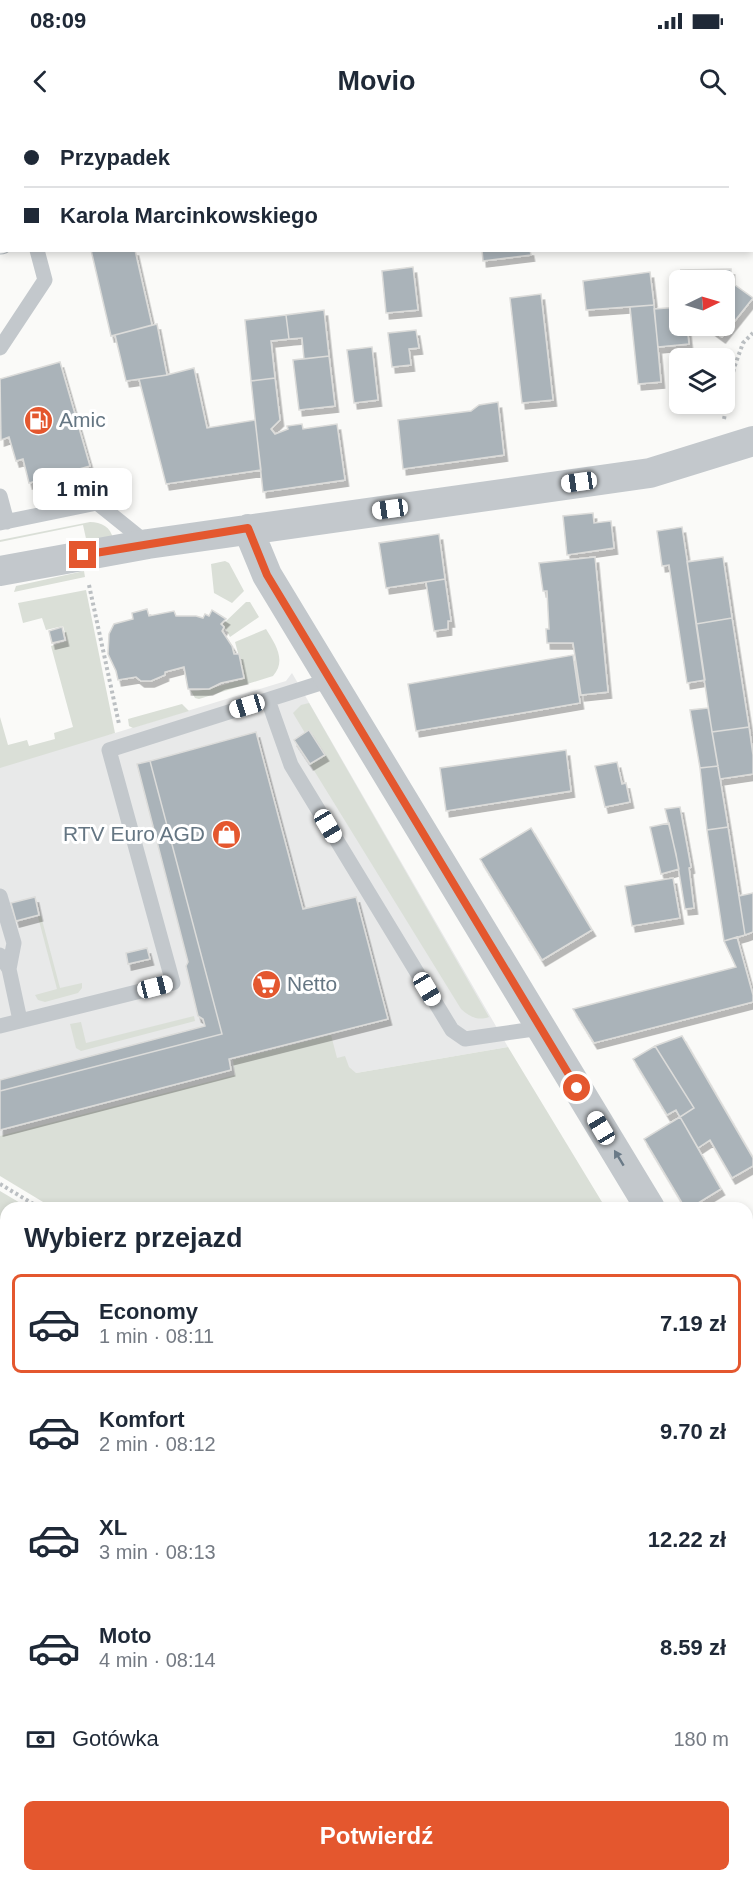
<!DOCTYPE html>
<html lang="pl">
<head>
<meta charset="utf-8">
<style>
  body { margin:0; font-family:Helvetica,sans-serif; background:#f6f6f7; color:#1f2937; height:100vh; display:flex; flex-direction:column; font-size:22px; white-space:nowrap }
  * { box-sizing:border-box; margin:0 }
  p { font-size:20px; color:#747a83 }
  .icon { flex:none; width:33px; height:33px; fill:none; stroke:currentColor; stroke-width:2; stroke-linecap:round; stroke-linejoin:round }
  .map { position:relative; flex:1; overflow:hidden }
  .panel { position:absolute; left:0px; top:1082px; width:753px; height:680px; display:flex; flex-direction:column; background:#fff; border-radius:18px 18px 0 0; box-shadow:0 3px 9px #0003 }
  .panel>* { flex:none }
  .hud { position:absolute; left:0px; top:0px; width:753px; height:132px; box-shadow:0 3px 9px #0003; display:grid; align-content:center; height:132px; padding:0 24px; background:#fff }
  .needle { width:39px; rotate:85deg }
  .fabs { position:absolute; left:669px; top:150px; display:grid; gap:12px }
  .fabs a { display:grid; place-items:center; width:66px; height:66px; border-radius:9px; background:#fff; box-shadow:0 3px 9px #0003; font-size:30px }
  .end { position:absolute; width:27px; height:27px; margin:-14px; border:8px solid #e4572e; background:#fff; box-shadow:0 0 0 3px #fff }
  .from { border-radius:50% }
  .bubble { position:absolute; height:42px; border-radius:9px; background:#fff; box-shadow:0 3px 9px #0003; font-size:20px; font-weight:700; line-height:42px; text-align:center }
  .car { position:absolute; width:18px; height:36px; margin:-18px -9px; border-radius:8px; box-shadow:0 0 4px 2px #0007; background:linear-gradient(#fff 24%,#345 0 40%,#fff 0 76%,#345 0 86%,#fff 0) }
  .hud b { display:flex; align-items:center; gap:21px; height:57px; font-size:22px }
  .hud b+b { border-top:2px solid #e0e1e3 }
  .hud i { width:15px; height:15px; background:#1f2937 }
  ul { padding:0; list-style:none }
  li { display:flex; align-items:center; gap:18px; height:99px; margin:0 12px 9px; padding:0 12px; border:3px solid transparent; border-radius:9px }
  li div { flex:1 }
  li b { display:block; font-size:22px }
  li em { font-style:normal; font-weight:700 }
  li.on { border-color:#e4572e }
  li>.icon { width:54px; height:54px; stroke-width:1.5 }
  h2 { padding:0 24px; font-size:27px; line-height:72px }
  .pay { display:flex; align-items:center; gap:15px; height:66px; padding:0 24px; font-size:22px }
  .pay p { margin-inline-start:auto }
  .action { display:flex; gap:12px; margin-top:auto; padding:12px 24px }
  .action a { flex:1; height:69px; border-radius:9px; background:#e4572e; color:#fff; font-size:24px; font-weight:700; line-height:69px; text-align:center }
  .status { display:flex; justify-content:space-between; align-items:center; height:42px; padding:0 30px; background:#fff; direction:ltr }
  .status svg { height:16px; fill:currentColor }
  header { display:flex; justify-content:space-between; align-items:center; height:78px; padding:0 24px; background:#fff; font-size:27px; font-weight:700 }
  .map>svg:first-child { display:block }
</style>
</head>
<body>
<div class="status"><b>08:09</b><svg viewBox="0 0 49 12"><path d="M0 12V9h3v3zM5 12V6h3v6zM10 12V3h3v9zM15 12V0h3v12zM26 1h20v11H26zM47 4h2v5h-2z"/></svg></div>
<header><svg class="icon" aria-label="back" viewBox="0 0 24 24"><path d="M15 5l-7 7 7 7"/></svg>Movio<svg class="icon" aria-label="search" viewBox="0 0 24 24"><circle cx="10" cy="10" r="6"/><path d="M15 15l6 6"/></svg></header>
<div class="map">
<svg width="753" height="1760" viewBox="0 0 753 1760">
  <defs>
    <filter id="shadow"><feDropShadow dx="3.5" dy="6" stdDeviation="0" flood-color="#0004"/></filter>
  </defs>
  <rect width="100%" height="100%" fill="#fafaf8"/>
  <path fill="#e8e9e9" d="M292,553L508,927L356,953L0,1028V639L1,641L115,613L286,561Z
    M388,1755H690V1760H388Z"/>
  <path fill="#dadfd7" d="M90,402C101,402 111,407 113,419L87,423L83,405L0,422V420Z
    M225,441L229,443L244,471L232,483L214,473L211,444Z
    M84,451L85,457L14,472L16,466Z
    M86,470L115,613L0,648V597L8,625L27,620L29,626L55,619L54,613L73,607L51,526L67,521L63,506L46,510L42,498L23,503L18,483Z
    M246,482H250L259,497L230,517L223,504Z
    M266,509C275,524 287,540 273,556L199,579L195,578L191,571C210,571 226,563 245,559L235,522Z
    M309,583L489,897C478,901 470,897 461,889L310,644L324,635L309,611L305,613L293,593L301,585Z
    M182,584L189,591L133,608L129,606L128,599Z
    M41,796L60,868L82,863V868L78,873L45,882L38,880L35,875L57,869L38,797Z
    M194,896L195,901L81,931L76,928L70,904L81,902L86,923Z
    M331,915L337,938L345,936L349,947L356,953L508,927L605,1087L53,1088L0,1056V1016L235,955L233,940Z
    M0,1071L27,1087L6,1088V1198L0,1136Z
    M3,1297C8,1330 9,1364 0,1395V1298Z"/>
  <path fill="#aab3b9" stroke="#dcdcda" stroke-width="1.5" filter="url(#shadow)" d="M91,130H135L152,205L111,216Z
    M482,130H530L531,135L483,141Z
    M413,147L418,190L386,193L382,151Z
    M731,149V162L753,178L722,217L707,206H724V160H685L681,150Z
    M650,152L654,185L586,190L583,161Z
    M541,174L553,280L522,283L510,178Z
    M654,185L661,262L638,264L630,187Z
    M680,187V206H687L689,224L658,227L654,189Z
    M324,190L329,236L304,239L302,218L289,219L286,195Z
    M286,195L289,219L271,221L275,258L251,261L245,200Z
    M157,204L167,255L126,261L115,215Z
    M416,210L419,228L409,229L411,245L392,247L388,213Z
    M372,227L378,280L354,283L347,230Z
    M329,236L335,286L299,290L293,240Z
    M60,242L90,346L29,363L23,339L16,341L9,317L1,320L0,259Z
    M194,248L207,308L255,300L261,350L166,364L139,259L167,255Z
    M275,258L280,300L271,309L275,314L288,309L287,306L302,304L303,309L337,304L345,360L263,372L251,261Z
    M498,282L504,335L403,349L398,300L471,291L479,285Z
    M593,393L594,403L611,401L614,428L567,435L563,396Z
    M682,407L705,560L687,563L669,445L662,446L657,411Z
    M439,414L445,459L386,468L379,423Z
    M595,437L608,572L581,575L573,523H547L546,509H549L547,471H543L539,443Z
    M723,437L732,498L696,504L687,442Z
    M445,459L451,501H448V509L434,511L426,462Z
    M147,489L149,496L174,491L176,496H196L203,498L205,494L209,496L212,490L226,499L221,504L224,507L222,511L232,526L234,534H239L244,558L221,563L209,569H188L184,547L165,552V555L151,561H141L136,557L118,560L116,551L108,534L109,514L114,504L133,499L132,493Z
    M732,498L749,607L712,612L696,504Z
    M62,507L65,520L52,523L49,511Z
    M573,535L580,583L416,611L408,564Z
    M708,588L718,646L700,648L690,590Z
    M749,607L753,635V654L720,659L712,612Z
    M309,610L325,635L310,644L294,620Z
    M256,612L303,789L356,777L388,899L229,939L231,950L0,1010V971L222,914L150,641Z
    M566,630L571,671L446,691L440,648Z
    M150,641L222,914L0,971V960L205,906L203,899L198,896L186,846L188,842L137,644Z
    M617,642L622,664L626,663L630,682L605,687L595,646Z
    M718,646L728,707L707,710L700,648Z
    M680,687L691,747L689,748L694,788L685,789L676,734L665,689Z
    M669,703L679,749L661,754L650,707Z
    M728,707L745,815L724,821L707,710Z
    M531,708L592,810L542,840L480,739Z
    M673,758L680,798L632,806L625,766Z
    M753,773V812L745,815L739,776Z
    M35,777L39,795L16,801L11,783Z
    M737,817L753,875V882L594,923L573,889L736,847L724,821Z
    M147,828L150,839L128,844L126,833Z
    M682,916L753,1038V1046L732,1058L710,1020L698,1028L680,997L694,988L655,926Z
    M655,926L694,988L680,997L676,990L667,995L633,939Z
    M680,997L721,1069L690,1088H685L644,1019Z
    M753,1190V1241L747,1243V1193Z
    M115,1755H220V1760H116Z"/>
  <g fill="none" stroke-linecap="round" stroke-linejoin="round">
    <defs>
      <path id="secondary" d="M48,2L49,0
        M93,2L95,0
        M0,59L2,58
        M0,117L2,115"/>
    </defs>
    <use href="#secondary" stroke="#b3babf" stroke-width="35"/>
    <path stroke="#bbbfc2" stroke-width="4" stroke-dasharray="3 3" stroke-linecap="butt" d="M748,0V2
      M752,33L753,46
      M724,299L734,248L743,223L753,213
      M89,465L119,604
      M0,1064L40,1088
      M0,1289L6,1288
      M83,1755V1760
      M255,1755V1760"/>
    <path stroke="#c3c8cc" stroke-width="15" d="M0,228L45,160L37,130
      M0,376L7,402
      M0,403L97,383L148,424
      M268,580L291,645L452,910L465,919L541,908
      M0,776L14,823L9,849
      M0,835L9,849L20,900
      M0,906L173,863L109,630L330,560"/>
    <path stroke="#c3c8cc" stroke-width="30" d="M248,409L267,455L650,1088
      M0,451L148,424L650,353L753,321
      M747,1154L753,1150
      M0,1409H6
      M367,1755L368,1760
      M729,1755L730,1760"/>
    <use href="#secondary" stroke="#fff" stroke-width="33"/>
  </g>
  <defs><path id="oneway-solid" d="M-6-.8H1V-3.2L6.5 0L1 3.2V.8H-6Z" transform="scale(1.5)"/></defs>
  <use fill="#6a7a87" href="#oneway-solid" transform="translate(619 1038) rotate(-121)"/>
  <g fill="none" stroke-linecap="round" stroke-linejoin="round">
    <path stroke="#e4572e" stroke-width="8" d="M83,435L248,408L267,455L577,968"/>
  </g>
  <defs>
    <symbol id="fuel-disc" viewBox="-11 -11 22 22"><circle r="9.5" fill="#e4572e" stroke="#fff"/><path d="M-5.5-6h7V0h2V4h1.3V-2.5L3-4.5l.8-.8L6-3V5H2.5V1h-1V6h-7ZM-4.2-4.7v3.2H.2V-4.7Z" fill="#fff"/></symbol>
    <symbol id="shop-disc" viewBox="-11 -11 22 22"><circle r="9.5" fill="#e4572e" stroke="#fff"/><path d="M-5-2.5h2.3a2.7 3.5 0 0 1 5.4 0H5L5.5 6h-11ZM-1.5-2.5h3a1.5 2.3 0 0 0-3 0Z" fill="#fff"/></symbol>
    <symbol id="supermarket-disc" viewBox="-11 -11 22 22"><circle r="9.5" fill="#e4572e" stroke="#fff"/><path d="M-6-5.5h2.5l.6 2H6L4.5 2H-2.5L-4.4-4H-6ZM-1.5 3.2a1.3 1.3 0 1 0 .1 0ZM3 3.2a1.3 1.3 0 1 0 .1 0Z" fill="#fff"/></symbol>
  </defs>
  <g fill-rule="evenodd">
    <use href="#fuel-disc" x="22" y="284" width="33" height="33"/>
    <use href="#shop-disc" x="210" y="698" width="33" height="33"/>
    <use href="#supermarket-disc" x="250" y="848" width="33" height="33"/>
  </g>
  <g text-anchor="middle" stroke-width="6" stroke-linejoin="round" paint-order="stroke">
    <g font-size="21" fill="#657683" stroke="#fff" text-anchor="start">
      <text x="59" y="307">Amic</text>
      <text x="205" y="721" text-anchor="end">RTV Euro AGD</text>
      <text x="287" y="871">Netto</text>
    </g>
  </g>
</svg>
<div class="fabs">
<a><svg class="needle" viewBox="-14 -14 28 28"><path d="M0-13l5 13h-10z" fill="#e53935"/><path d="M0 13l5-13h-10z" fill="#747a83"/></svg></a>
<a><svg class="icon" aria-label="layers" viewBox="0 0 24 24"><path d="M12 4l9 5-9 5-9-5zM3 14l9 5 9-5"/></svg></a>
</div>
<i class="end from" style="left:577px;top:968px"></i>
<i class="end" style="left:83px;top:435px"></i>
<div class="bubble" style="left:33px;top:348px;width:99px">1 min</div>
<i class="car" style="left:579px;top:362px;rotate:262deg"></i>
<i class="car" style="left:390px;top:389px;rotate:262deg"></i>
<i class="car" style="left:247px;top:586px;rotate:253deg"></i>
<i class="car" style="left:328px;top:706px;rotate:149deg"></i>
<i class="car" style="left:155px;top:867px;rotate:76deg"></i>
<i class="car" style="left:427px;top:869px;rotate:149deg"></i>
<i class="car" style="left:601px;top:1008px;rotate:329deg"></i>
<div class="hud">
<b><i class="from"></i>Przypadek</b>
<b><i></i>Karola Marcinkowskiego</b>
</div>
<section class="panel">
<h2>Wybierz przejazd</h2>
<ul>
<li class="on"><svg class="icon" aria-label="car" viewBox="0 0 24 24"><path d="M5 17H2v-5l4-1 3-4h7l3 4 3 1v5h-3M9 17h6M6 11h13"/><circle cx="7" cy="17" r="2"/><circle cx="17" cy="17" r="2"/></svg><div><b>Economy</b><p>1 min · 08:11</p></div><em>7.19 zł</em></li>
<li><svg class="icon" aria-label="car" viewBox="0 0 24 24"><path d="M5 17H2v-5l4-1 3-4h7l3 4 3 1v5h-3M9 17h6M6 11h13"/><circle cx="7" cy="17" r="2"/><circle cx="17" cy="17" r="2"/></svg><div><b>Komfort</b><p>2 min · 08:12</p></div><em>9.70 zł</em></li>
<li><svg class="icon" aria-label="car" viewBox="0 0 24 24"><path d="M5 17H2v-5l4-1 3-4h7l3 4 3 1v5h-3M9 17h6M6 11h13"/><circle cx="7" cy="17" r="2"/><circle cx="17" cy="17" r="2"/></svg><div><b>XL</b><p>3 min · 08:13</p></div><em>12.22 zł</em></li>
<li><svg class="icon" aria-label="car" viewBox="0 0 24 24"><path d="M5 17H2v-5l4-1 3-4h7l3 4 3 1v5h-3M9 17h6M6 11h13"/><circle cx="7" cy="17" r="2"/><circle cx="17" cy="17" r="2"/></svg><div><b>Moto</b><p>4 min · 08:14</p></div><em>8.59 zł</em></li>
</ul>
<div class="pay"><svg class="icon" aria-label="cash" viewBox="0 0 24 24"><path d="M3 7h18v10H3z"/><circle cx="12" cy="12" r="2"/></svg>Gotówka<p>180 m</p></div>
<div class="action"><a>Potwierdź</a></div>
</section>
</div>
</body>
</html>
